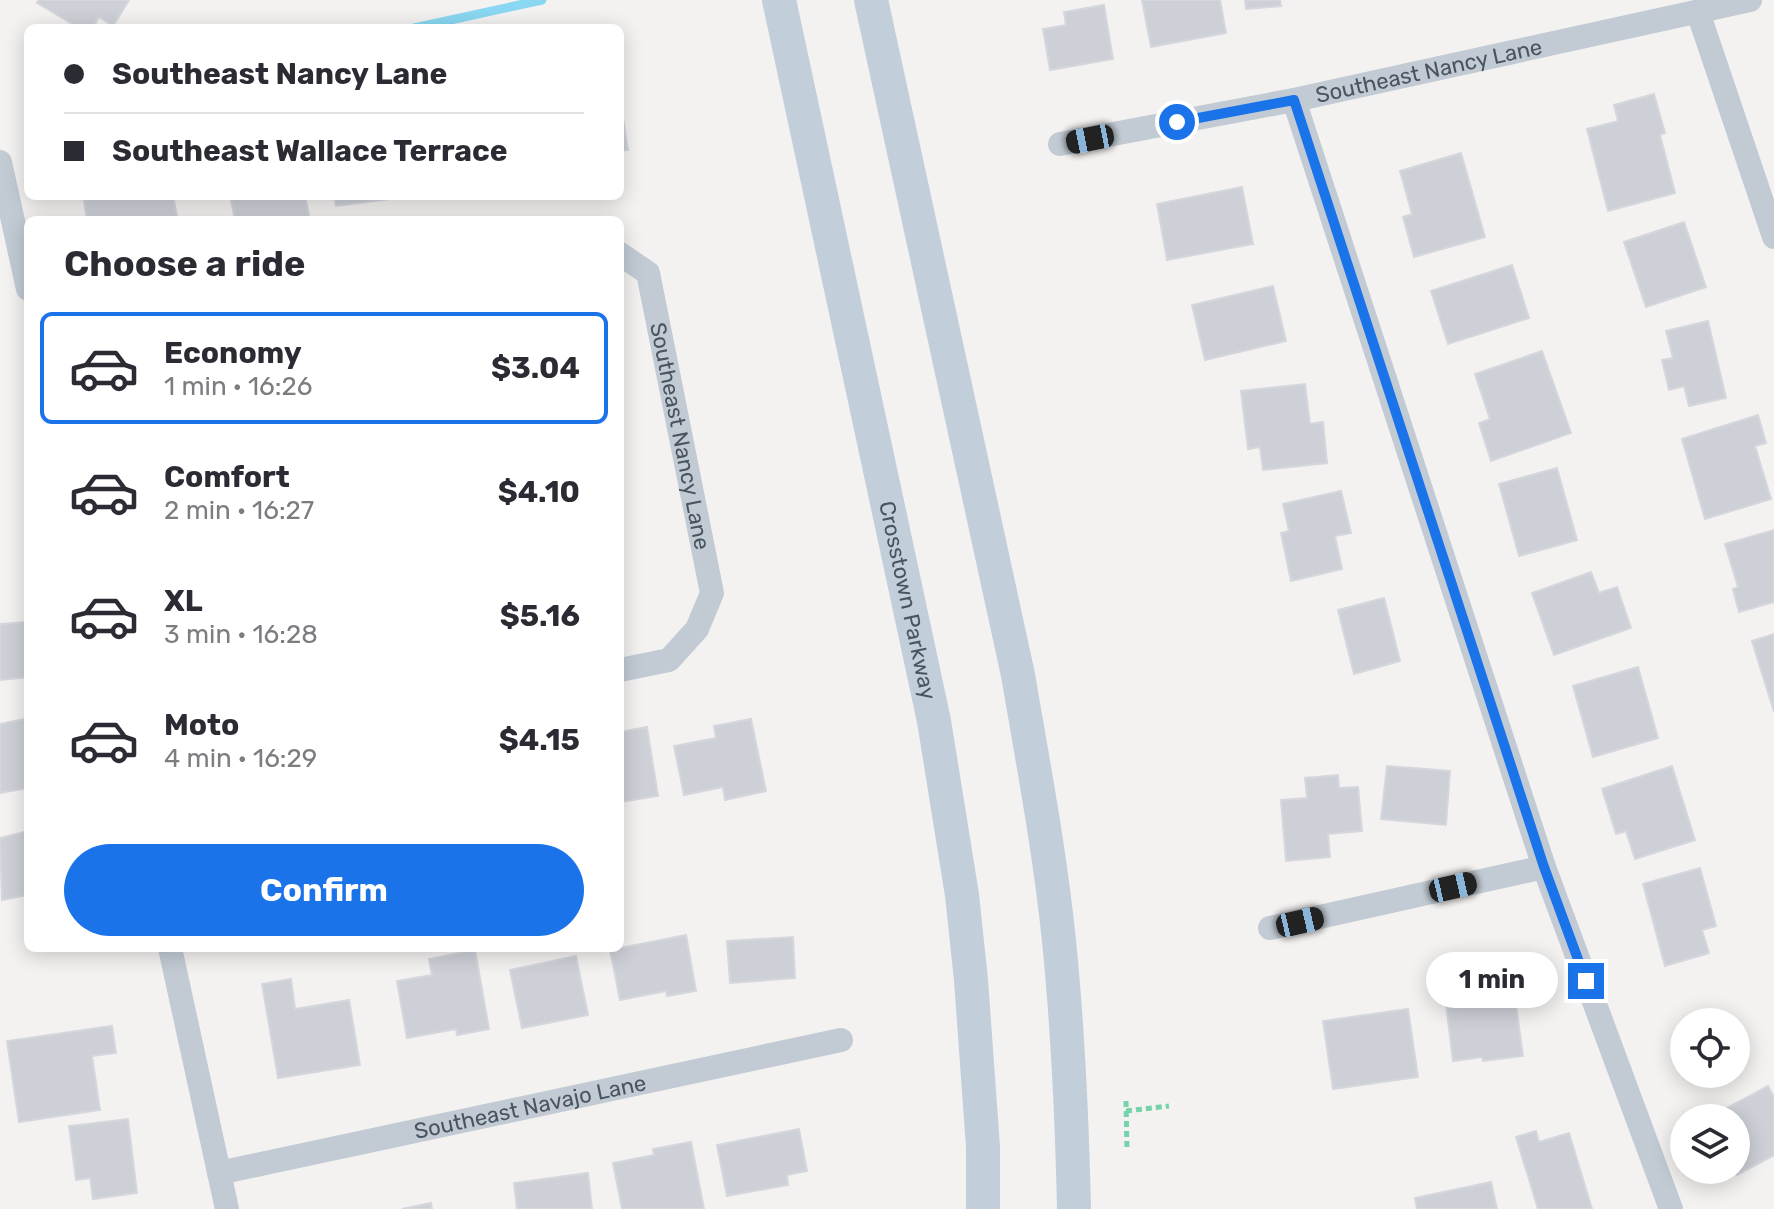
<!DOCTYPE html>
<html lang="en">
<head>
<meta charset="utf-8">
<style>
  body { margin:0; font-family:Rubik,sans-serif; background:#f2f2f3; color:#2b2b33; height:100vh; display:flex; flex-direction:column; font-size:30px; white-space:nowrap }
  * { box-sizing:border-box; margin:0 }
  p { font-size:26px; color:#7c7c81 }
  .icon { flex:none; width:44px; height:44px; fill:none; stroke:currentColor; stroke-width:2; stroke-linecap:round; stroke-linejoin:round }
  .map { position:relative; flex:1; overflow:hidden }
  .drawer { position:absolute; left:24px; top:216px; width:600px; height:736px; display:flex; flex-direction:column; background:#fff; border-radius:12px; box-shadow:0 4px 20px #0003 }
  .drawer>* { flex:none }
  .guide { position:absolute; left:24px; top:24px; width:600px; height:176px; border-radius:12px; box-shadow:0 4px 20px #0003; display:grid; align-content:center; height:176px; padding:0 40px; background:#fff }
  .fabs { position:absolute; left:1670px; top:1008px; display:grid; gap:16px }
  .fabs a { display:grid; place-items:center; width:80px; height:80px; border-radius:50%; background:#fff; box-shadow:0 4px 20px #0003; font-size:40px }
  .end { position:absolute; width:36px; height:36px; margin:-18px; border:10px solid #1a73e8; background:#fff; box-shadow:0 0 0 4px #fff }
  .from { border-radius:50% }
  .bubble { position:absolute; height:56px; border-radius:28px; background:#fff; box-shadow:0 4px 20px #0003; font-size:26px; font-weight:700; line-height:56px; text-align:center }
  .car { position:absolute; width:24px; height:48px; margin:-24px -12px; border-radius:10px; box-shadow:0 0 6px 2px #0007; background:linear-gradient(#222 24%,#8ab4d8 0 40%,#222 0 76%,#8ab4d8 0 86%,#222 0) }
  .guide b { display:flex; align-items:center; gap:28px; height:76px; font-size:30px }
  .guide b+b { border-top:2px solid #e1e1e2 }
  .guide i { width:20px; height:20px; background:#2b2b33 }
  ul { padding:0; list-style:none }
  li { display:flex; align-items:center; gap:24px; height:112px; margin:0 16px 12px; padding:0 24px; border:4px solid transparent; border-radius:12px }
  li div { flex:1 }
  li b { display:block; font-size:30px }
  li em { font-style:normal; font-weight:700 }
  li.current { border-color:#1a73e8 }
  li>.icon { width:72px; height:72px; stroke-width:1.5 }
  h2 { padding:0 40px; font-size:36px; line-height:96px }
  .button { display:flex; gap:16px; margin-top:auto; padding:16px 40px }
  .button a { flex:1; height:92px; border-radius:48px; background:#1a73e8; color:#fff; font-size:32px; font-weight:700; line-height:92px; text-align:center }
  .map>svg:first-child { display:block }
</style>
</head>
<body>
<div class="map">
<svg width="1774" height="1209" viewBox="0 0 1774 1209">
  <rect width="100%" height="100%" fill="#f4f2f1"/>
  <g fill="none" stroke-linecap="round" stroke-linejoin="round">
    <path stroke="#89d7f2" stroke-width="9" d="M414,28L542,0"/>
  </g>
  <path fill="#cdd0d7" stroke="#d5d7dd" stroke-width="2" d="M39,0H129L113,26L99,17L93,28H79L37,3Z
    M1142,0H1220L1226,33L1151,47Z
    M1245,0H1280L1281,6L1246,9Z
    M1104,5L1113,59L1050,70L1043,29L1066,25L1064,12Z
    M1654,94L1665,133L1660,135L1675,193L1608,211L1587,129L1618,121L1614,105Z
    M620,100L628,150L620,151Z
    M1461,153L1485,237L1414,257L1403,217L1412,214L1400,171Z
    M1242,187L1253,244L1167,260L1157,204Z
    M101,196H173L178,220H87L84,201Z
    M230,196H305L310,220H235Z
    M334,196H414L336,206Z
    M1684,222L1706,287L1646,307L1624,242Z
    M1512,265L1529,318L1448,344L1431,291Z
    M1273,286L1286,341L1205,360L1192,305Z
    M1708,321L1726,398L1689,406L1684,386L1669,390L1662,360L1673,358L1666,331Z
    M1542,351L1571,433L1491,461L1479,423L1490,419L1475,374Z
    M1305,384L1310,424L1323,422L1327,463L1263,470L1260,447L1248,449L1241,391Z
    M1758,415L1766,443L1755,446L1771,499L1705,519L1682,439Z
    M1557,468L1577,540L1519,556L1499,484Z
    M1341,491L1351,533L1335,536L1342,569L1291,581L1281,533L1289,531L1283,504Z
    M1774,530V602L1739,612L1733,589L1738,587L1725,544Z
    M1591,572L1599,593L1617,587L1631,628L1554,655L1532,593Z
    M1384,598L1400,661L1354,674L1338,610Z
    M27,622L28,677L0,680V624Z
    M1774,634V712L1752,641Z
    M1638,667L1658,738L1593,757L1573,686Z
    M25,719L28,735V788L0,793V724Z
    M751,719L766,791L725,800L723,787L684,795L674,746L716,738L714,726Z
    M647,727L658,796L620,802V732Z
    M1387,766L1450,771L1446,825L1381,819Z
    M1672,766L1695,840L1635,859L1626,831L1616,834L1602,789Z
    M1338,775L1339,788L1358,787L1362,831L1328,834L1330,857L1286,861L1281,800L1307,798L1305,778Z
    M28,831V895L2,900L0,838Z
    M1700,868L1716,926L1702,930L1709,953L1665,966L1643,884Z
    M686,935L696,991L667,996L666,991L620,1000L610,950Z
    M793,937L795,978L730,983L727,941Z
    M475,950L489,1029L457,1035L456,1029L407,1038L397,981L432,975L429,959Z
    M576,956L588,1015L522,1028L510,970Z
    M291,979L295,1009L349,1000L360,1065L278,1078L262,984Z
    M1477,984L1478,995L1514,990L1523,1056L1483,1061L1482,1057L1453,1061L1444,988Z
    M1408,1009L1418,1077L1333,1089L1323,1021Z
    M112,1026L116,1053L92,1056L100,1110L19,1122L7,1041Z
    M1768,1086L1774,1097V1155L1737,1175L1735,1170L1736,1142L1741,1139L1736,1130V1118H1730L1725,1109Z
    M128,1119L137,1193L93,1199L90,1178L76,1180L69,1126Z
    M799,1129L807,1171L787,1175L788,1185L727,1196L717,1145Z
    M1536,1131L1539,1142L1569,1133L1592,1209H1538L1516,1137Z
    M691,1142L704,1209H622L613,1163L654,1155L653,1149Z
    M588,1173L592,1209H517L514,1183Z
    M1491,1182L1497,1209H1417L1415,1198Z
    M431,1203L432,1209H402Z"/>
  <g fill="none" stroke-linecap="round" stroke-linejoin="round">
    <path stroke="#74d3a9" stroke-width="5" stroke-dasharray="6 4" stroke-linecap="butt" d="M1126,1101L1127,1151
      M1126,1111L1169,1106"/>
    <g stroke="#c2cbd4" stroke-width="24">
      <path d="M1698,12L1774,237"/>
      <path d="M1294,100L1544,867L1671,1209"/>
      <path id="s1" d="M1060,144L1294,100L1750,0"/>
      <path d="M0,162L28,289"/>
      <path id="s2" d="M620,254L648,273L712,593L697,629L669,660L620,670"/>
      <path d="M1270,928L1544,867"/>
      <path d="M170,948L227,1209"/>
      <path id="s3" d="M219,1173L841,1040"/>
    </g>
    <g stroke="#c3cedb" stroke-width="34">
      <path id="s4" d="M779,0L934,721L962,895L971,980L983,1147V1209"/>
      <path d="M871,0L1018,675C1033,763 1050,852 1059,941C1068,1030 1072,1119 1074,1209"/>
    </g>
  </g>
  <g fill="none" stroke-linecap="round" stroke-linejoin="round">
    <path stroke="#1a73e8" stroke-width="10" d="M1177,122L1294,100L1544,867L1586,981"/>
  </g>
  <g text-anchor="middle" stroke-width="6" stroke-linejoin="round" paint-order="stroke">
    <g font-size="22" fill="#485460" stroke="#fff">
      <text dy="8" stroke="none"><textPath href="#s1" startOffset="376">Southeast Nancy Lane</textPath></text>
      <text dy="8" stroke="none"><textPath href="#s2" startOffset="200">Southeast Nancy Lane</textPath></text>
      <text dy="8" stroke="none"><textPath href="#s4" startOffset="614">Crosstown Parkway</textPath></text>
      <text dy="8" stroke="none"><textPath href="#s3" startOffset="318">Southeast Navajo Lane</textPath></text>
    </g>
  </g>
</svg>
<div class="fabs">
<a><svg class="icon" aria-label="locate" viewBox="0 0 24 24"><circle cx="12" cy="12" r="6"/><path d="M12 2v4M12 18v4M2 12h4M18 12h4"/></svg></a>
<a><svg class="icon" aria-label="layers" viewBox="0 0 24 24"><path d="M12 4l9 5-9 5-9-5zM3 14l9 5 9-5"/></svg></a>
</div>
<i class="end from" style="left:1177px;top:122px"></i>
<i class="end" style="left:1586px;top:981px"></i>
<div class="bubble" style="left:1426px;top:952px;width:132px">1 min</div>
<i class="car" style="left:1090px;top:139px;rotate:259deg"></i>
<i class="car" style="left:1453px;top:887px;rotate:77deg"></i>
<i class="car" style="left:1300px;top:922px;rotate:77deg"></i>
<div class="guide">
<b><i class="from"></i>Southeast Nancy Lane</b>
<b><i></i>Southeast Wallace Terrace</b>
</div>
<section class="drawer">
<h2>Choose a ride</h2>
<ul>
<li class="current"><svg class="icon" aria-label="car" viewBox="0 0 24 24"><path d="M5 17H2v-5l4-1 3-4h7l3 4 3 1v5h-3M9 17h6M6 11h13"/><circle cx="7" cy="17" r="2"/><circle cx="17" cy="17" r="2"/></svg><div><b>Economy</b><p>1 min · 16:26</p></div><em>$3.04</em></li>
<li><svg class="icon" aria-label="car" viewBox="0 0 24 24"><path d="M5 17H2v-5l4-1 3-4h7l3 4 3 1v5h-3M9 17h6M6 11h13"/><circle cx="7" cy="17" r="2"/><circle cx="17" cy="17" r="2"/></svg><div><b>Comfort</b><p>2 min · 16:27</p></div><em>$4.10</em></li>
<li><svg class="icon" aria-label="car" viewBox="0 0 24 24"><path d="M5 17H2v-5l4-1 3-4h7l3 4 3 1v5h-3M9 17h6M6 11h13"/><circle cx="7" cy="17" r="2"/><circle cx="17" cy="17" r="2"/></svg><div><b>XL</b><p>3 min · 16:28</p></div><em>$5.16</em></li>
<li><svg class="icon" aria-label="car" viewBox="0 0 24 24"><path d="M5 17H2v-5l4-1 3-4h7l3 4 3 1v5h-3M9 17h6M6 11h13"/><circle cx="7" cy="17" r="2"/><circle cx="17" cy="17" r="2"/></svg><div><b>Moto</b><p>4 min · 16:29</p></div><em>$4.15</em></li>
</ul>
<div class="button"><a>Confirm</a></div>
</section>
</div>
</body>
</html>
